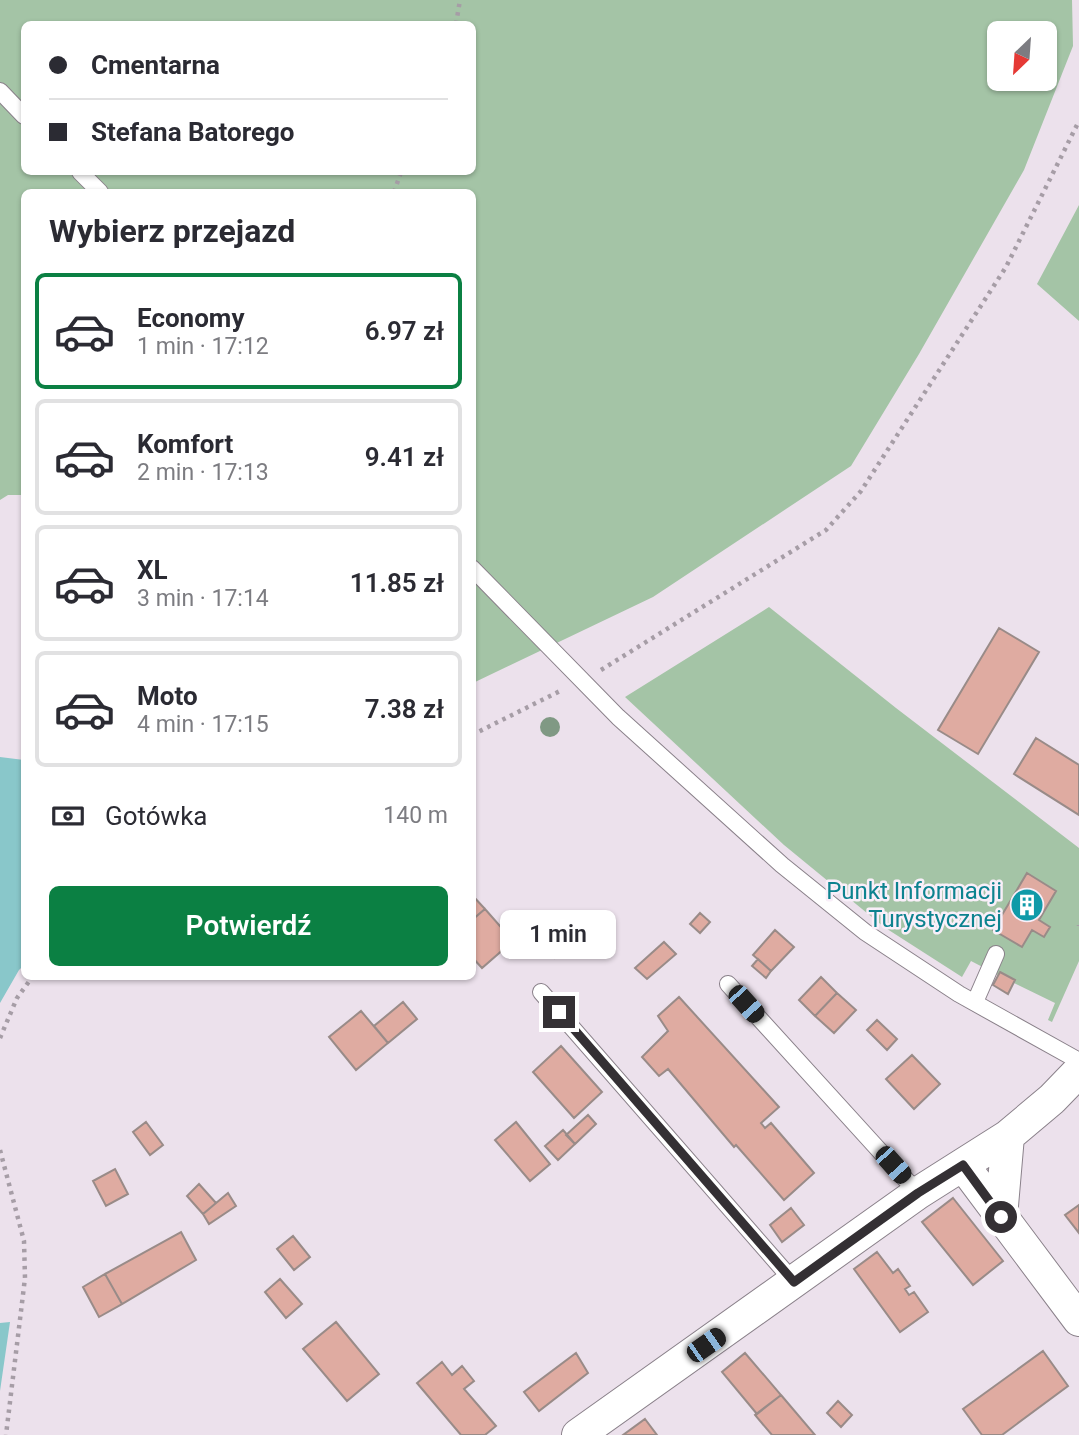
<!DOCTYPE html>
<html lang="pl">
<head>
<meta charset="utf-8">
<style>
  body { margin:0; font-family:Roboto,sans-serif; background:#f7f7f7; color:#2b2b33; height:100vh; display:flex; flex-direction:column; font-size:26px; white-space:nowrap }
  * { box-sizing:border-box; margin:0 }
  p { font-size:23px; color:#7c7c81 }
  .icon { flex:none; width:38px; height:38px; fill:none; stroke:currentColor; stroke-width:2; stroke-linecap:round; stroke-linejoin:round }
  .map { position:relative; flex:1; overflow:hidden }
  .side { position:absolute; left:21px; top:189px; width:455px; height:791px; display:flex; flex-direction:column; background:#fff; border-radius:10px; box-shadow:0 2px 5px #0004 }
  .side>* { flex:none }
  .banner { position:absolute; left:21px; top:21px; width:455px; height:154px; border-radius:10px; box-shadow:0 2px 5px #0004; display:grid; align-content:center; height:154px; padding:0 28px; background:#fff }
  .needle { width:46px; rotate:205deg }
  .buttons { position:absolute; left:987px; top:21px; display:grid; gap:14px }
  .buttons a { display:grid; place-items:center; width:70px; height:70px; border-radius:10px; background:#fff; box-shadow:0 2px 5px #0004; font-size:35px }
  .end { position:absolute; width:32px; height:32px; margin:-16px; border:9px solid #343034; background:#fff; box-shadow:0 0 0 4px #fff }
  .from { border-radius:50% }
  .bubble { position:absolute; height:49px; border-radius:10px; background:#fff; box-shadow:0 2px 5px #0004; font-size:23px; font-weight:600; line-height:49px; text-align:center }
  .car { position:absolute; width:21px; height:42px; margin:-21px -10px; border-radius:9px; box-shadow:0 0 5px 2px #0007; background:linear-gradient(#222 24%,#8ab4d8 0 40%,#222 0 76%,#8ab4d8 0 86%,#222 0) }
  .banner b { display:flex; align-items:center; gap:24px; height:66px; font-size:26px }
  .banner b+b { border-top:2px solid #e1e1e2 }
  .banner i { width:18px; height:18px; background:#2b2b33 }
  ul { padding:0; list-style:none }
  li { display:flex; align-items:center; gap:21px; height:116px; margin:0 14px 10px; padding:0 14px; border:4px solid #e1e1e2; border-radius:10px }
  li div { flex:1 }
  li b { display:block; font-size:26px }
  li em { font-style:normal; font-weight:600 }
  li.active { border-color:#0b8043 }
  li>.icon { width:63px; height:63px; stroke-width:1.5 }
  h2 { padding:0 28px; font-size:32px; line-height:84px }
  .pay { display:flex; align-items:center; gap:18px; height:77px; padding:0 28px; font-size:26px }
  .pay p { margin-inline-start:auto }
  .primary-button { display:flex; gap:14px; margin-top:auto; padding:14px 28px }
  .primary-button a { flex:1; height:80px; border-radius:10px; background:#0b8043; color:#fff; font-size:28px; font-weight:600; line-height:80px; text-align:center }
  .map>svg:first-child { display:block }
</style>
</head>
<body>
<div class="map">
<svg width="1079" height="1435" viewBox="0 0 1079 1435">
  <rect width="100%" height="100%" fill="#ece1ec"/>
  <path fill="#a4c4a6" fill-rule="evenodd" d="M0,0H1072L1073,46L1024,170L919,354L851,466L653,597L473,683L472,192H24V495H8L0,500ZM24,24H472V172H24ZM999,33H1045V79H999Z
    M1079,205V321L1037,284Z
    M769,607L896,708L1079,848V961L1052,1022L1048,1020L1055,1003L1014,983L1015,980L1001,972L998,975L971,961L962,977L884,927L784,845L625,697Z"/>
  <path fill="#89c7ca" d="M0,757L24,760V965L19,970L0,1003Z
    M10,1322L0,1391V1323Z"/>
  <path fill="#dfaba1" stroke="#998b88" stroke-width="2" d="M999,628L1039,652L978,754L938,730Z
    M1036,738L1079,765V815L1014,774Z
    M1027,873L1056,891L1039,920L1050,927L1044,937L1032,930L1022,947L993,930Z
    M472,895L485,909L472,920Z
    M485,909L513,941L482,968L472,957V920Z
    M700,913L710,922L700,933L690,924Z
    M565,925L578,943L565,952L553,933Z
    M775,930L794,947L771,971L753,955Z
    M553,933L565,952L555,958L542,940Z
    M664,942L676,954L647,979L635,968Z
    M758,959L771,971L766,978L752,966Z
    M1000,972L1015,980L1008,994L993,985Z
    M821,977L837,993L815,1016L799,1000Z
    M837,993L856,1010L834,1033L815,1016Z
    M679,997L779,1107L761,1123L765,1128L771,1123L814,1173L784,1200L736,1145L734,1147L668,1069L659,1076L642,1057L668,1031L658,1016Z
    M403,1002L417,1019L388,1043L374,1026Z
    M361,1011L388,1043L356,1070L329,1037Z
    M877,1020L897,1039L887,1050L867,1030Z
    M561,1046L602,1092L574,1118L533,1072Z
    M912,1055L940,1084L914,1109L886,1079Z
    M588,1115L596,1124L575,1144L566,1135Z
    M146,1122L163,1145L150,1155L133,1132Z
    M516,1122L550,1164L530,1181L495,1140Z
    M563,1130L575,1144L558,1160L545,1146Z
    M115,1169L128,1194L106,1206L93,1181Z
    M199,1184L216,1203L203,1214L187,1196Z
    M228,1193L236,1206L209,1224L203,1214Z
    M953,1198L1003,1261L973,1285L922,1222Z
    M1079,1205V1233L1065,1215Z
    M791,1208L804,1225L782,1242L770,1225Z
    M181,1232L196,1260L122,1304L105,1274Z
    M293,1236L310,1257L294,1270L277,1249Z
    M877,1252L893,1273L898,1269L910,1286L905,1289L909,1295L914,1292L928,1312L900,1332L854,1269Z
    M105,1274L122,1304L99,1317L83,1287Z
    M280,1279L302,1304L286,1318L265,1292Z
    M336,1322L379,1374L347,1401L303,1349Z
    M1043,1351L1068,1386L1002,1435H982L963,1409Z
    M576,1353L588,1373L539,1411L524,1392Z
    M745,1353L781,1395L757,1414L722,1372Z
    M442,1362L452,1375L462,1366L474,1381L464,1389L496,1426L485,1435H461L417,1383Z
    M781,1395L815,1435H772L755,1415Z
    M838,1401L852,1415L841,1427L827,1413Z
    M645,1419L657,1435H623Z"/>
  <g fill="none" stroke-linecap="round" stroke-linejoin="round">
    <defs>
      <path id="service" d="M0,91L24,116
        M80,172L100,192
        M472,568L618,717L782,865L865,932L959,994L1079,1061
        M728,984L918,1193
        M541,992L794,1282
        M975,1002L996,954"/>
      <path id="minor" d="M963,1165L1079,1320
        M1001,1217L1008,1136
        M578,1435L918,1193L1008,1136L1052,1099L1079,1071"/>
    </defs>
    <use href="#service" stroke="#8a818a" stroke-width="18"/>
    <use href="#minor" stroke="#8a818a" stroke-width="34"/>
    <path stroke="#a69da6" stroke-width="4.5" stroke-dasharray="3.5 5" stroke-linecap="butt" d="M456,24L460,0
      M394,192L401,172
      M601,670L826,530L861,491L1006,267L1079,121
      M472,735L562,690
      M1079,925V926
      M0,1038L17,998L33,976
      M0,1150L24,1241L25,1278L6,1435"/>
    <use href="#service" stroke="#fff" stroke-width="16"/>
    <use href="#minor" stroke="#fff" stroke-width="32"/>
  </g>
  <circle fill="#809984" cx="550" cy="727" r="10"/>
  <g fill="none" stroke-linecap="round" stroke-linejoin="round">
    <path stroke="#343034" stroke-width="9" d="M559,1012L794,1282L918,1193L963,1165L1001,1217"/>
  </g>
  <defs>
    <symbol id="building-disc" viewBox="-11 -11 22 22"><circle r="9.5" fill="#0f9aa8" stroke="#f9eff9"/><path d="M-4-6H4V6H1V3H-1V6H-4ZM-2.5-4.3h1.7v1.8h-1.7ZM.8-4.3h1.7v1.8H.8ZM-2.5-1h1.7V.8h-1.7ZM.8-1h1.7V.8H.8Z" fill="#fff"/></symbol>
  </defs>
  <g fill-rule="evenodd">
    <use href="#building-disc" x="1008" y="886" width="38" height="38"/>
  </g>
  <g text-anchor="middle" stroke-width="5" stroke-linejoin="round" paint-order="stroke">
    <g font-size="24" fill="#0d838f" stroke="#f9eff9" text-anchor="end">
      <text x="1002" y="899">Punkt Informacji<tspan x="1002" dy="28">Turystycznej</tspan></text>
    </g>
  </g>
</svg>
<div class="buttons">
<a><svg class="needle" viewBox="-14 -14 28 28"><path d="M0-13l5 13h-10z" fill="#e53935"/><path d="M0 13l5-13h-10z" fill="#7c7c81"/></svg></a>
</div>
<i class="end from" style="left:1001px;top:1217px"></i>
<i class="end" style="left:559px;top:1012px"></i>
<div class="bubble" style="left:500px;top:910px;width:116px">1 min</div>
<i class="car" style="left:746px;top:1004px;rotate:138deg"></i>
<i class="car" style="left:893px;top:1165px;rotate:138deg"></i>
<i class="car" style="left:706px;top:1345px;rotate:55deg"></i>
<div class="banner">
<b><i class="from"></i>Cmentarna</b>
<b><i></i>Stefana Batorego</b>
</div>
<section class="side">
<h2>Wybierz przejazd</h2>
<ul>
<li class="active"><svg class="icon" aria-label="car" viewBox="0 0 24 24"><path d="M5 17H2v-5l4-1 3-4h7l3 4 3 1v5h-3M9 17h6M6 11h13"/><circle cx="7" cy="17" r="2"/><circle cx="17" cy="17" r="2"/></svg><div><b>Economy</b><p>1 min · 17:12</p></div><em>6.97 zł</em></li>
<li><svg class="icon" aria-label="car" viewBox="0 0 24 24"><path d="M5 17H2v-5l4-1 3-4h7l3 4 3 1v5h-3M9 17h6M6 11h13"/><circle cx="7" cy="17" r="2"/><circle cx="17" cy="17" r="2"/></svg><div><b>Komfort</b><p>2 min · 17:13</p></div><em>9.41 zł</em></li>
<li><svg class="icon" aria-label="car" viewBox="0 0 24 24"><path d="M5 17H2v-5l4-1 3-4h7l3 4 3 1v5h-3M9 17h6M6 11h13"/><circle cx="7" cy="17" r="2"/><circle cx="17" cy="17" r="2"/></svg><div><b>XL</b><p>3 min · 17:14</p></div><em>11.85 zł</em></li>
<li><svg class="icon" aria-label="car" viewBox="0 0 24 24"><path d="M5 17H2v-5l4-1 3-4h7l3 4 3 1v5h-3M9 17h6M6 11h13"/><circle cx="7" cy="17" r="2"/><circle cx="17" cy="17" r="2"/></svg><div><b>Moto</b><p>4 min · 17:15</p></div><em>7.38 zł</em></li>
</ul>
<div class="pay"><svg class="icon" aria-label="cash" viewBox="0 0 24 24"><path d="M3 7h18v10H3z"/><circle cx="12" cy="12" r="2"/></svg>Gotówka<p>140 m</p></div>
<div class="primary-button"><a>Potwierdź</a></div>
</section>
</div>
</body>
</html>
